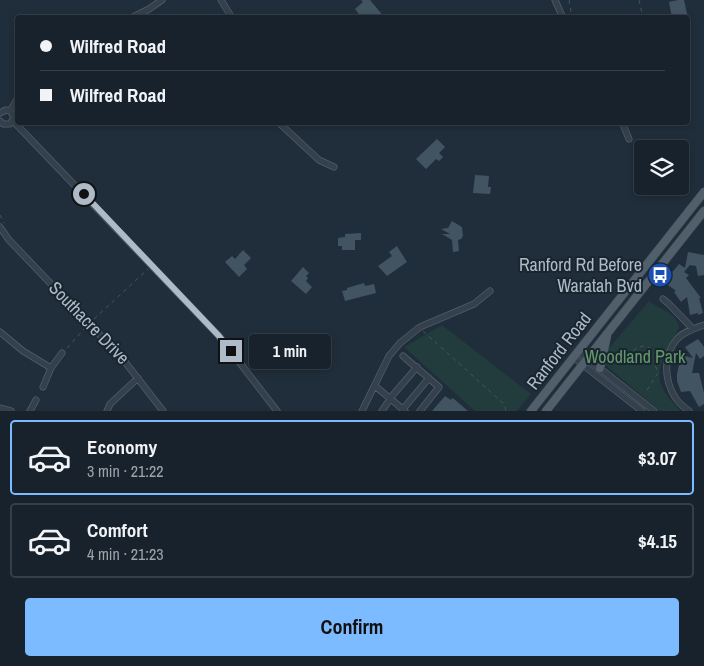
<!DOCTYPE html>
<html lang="en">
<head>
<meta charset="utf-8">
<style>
  body { margin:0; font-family:"Archivo Narrow",sans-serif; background:#212a34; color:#f1f3f6; height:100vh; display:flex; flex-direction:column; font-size:19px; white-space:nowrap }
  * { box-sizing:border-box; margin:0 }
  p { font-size:16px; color:#9fa4a9 }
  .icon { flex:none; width:28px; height:28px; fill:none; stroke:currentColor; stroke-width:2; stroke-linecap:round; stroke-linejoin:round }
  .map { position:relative; height:411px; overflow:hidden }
  .panel { display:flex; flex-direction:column; background:#18222c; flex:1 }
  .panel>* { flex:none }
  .banner { position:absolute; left:15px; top:15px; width:675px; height:110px; border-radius:5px; box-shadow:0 2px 8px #0003,0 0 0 1px #363f48; display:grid; align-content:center; height:110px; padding:0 25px; background:#18222c }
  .controls { position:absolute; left:634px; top:140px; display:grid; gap:10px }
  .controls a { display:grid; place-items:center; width:55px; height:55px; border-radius:5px; background:#18222c; box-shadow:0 2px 8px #0003,0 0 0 1px #363f48; font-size:25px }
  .end { position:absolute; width:22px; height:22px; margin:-11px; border:6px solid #aebac7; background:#111; box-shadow:0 0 0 2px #111 }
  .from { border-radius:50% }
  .bubble { position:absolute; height:35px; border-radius:5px; background:#18222c; box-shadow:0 2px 8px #0003,0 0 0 1px #363f48; font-size:16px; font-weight:700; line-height:35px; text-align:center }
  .banner b { display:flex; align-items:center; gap:18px; height:48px; font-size:19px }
  .banner b+b { border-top:1px solid #363f48 }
  .banner i { width:12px; height:12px; background:#f1f3f6 }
  ul { padding:9px 0 0; list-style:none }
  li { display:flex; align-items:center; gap:15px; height:75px; margin:0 10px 8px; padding:0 15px; border:2px solid #363f48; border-radius:5px }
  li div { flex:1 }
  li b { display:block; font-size:19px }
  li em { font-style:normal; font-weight:700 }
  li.current { border-color:#7cbbff }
  li>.icon { width:45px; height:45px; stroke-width:1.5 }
  .action { display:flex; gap:10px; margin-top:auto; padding:10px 25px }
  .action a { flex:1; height:58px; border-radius:5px; background:#7cbbff; color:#111; font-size:20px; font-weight:700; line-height:58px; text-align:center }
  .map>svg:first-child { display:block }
</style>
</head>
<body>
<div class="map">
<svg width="704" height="411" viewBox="0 0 704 411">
  <rect width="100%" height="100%" fill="#202e3b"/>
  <path fill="#223b3c" d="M649,301C658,309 678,312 679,328C660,364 646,378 681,411H660L604,364V354Z
    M442,325L531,394L517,411H475L404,347Z"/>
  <path fill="#425462" d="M361,0H370L385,18H367L364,14L361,17L355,9L363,2Z
    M678,0H684L688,18H672L669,2Z
    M437,139L445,147L439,153L443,157L439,161L436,159L426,169L416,159Z
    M475,175L489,176L488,187H491L490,194L473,193Z
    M452,221L462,227L463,236L461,239L458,240L459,251L453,252L452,240L442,234H450L441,229L448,228Z
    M361,233V240H355V250H342V246H338V238L345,237V234Z
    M397,246L407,262L387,276L378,266L392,256L389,252Z
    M243,250L251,258L244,265L247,269L239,277L225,262L232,256L235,259Z
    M688,252L704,255V275L698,276L696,266L690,265L684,272L689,275L686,278L701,298H699L703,313L698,315V313L690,315L687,297L681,302L674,292L676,291L664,282L679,264L685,268Z
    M303,267L309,273L306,276L308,278L306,281L312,287L306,294L291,281Z
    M364,283L365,286L374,284L376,293L345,301L342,291L347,290V288Z
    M698,339L704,347V356L700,359L696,353L692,373H699L704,393V404L699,407L690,391L681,392L677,381V374L681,355L693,358L685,347Z
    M445,396L451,400L452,398L454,399L468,411H432Z"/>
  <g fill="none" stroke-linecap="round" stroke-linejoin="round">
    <defs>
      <path id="minor" d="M221,0L232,18
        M555,0L563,18
        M131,18L149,9L162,0
        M10,111L18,98
        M0,113L6,110L10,111L14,117L10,124H3L0,121
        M13,121L219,336L277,411
        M278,122L319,160L334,167
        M622,122L629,139
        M0,227L9,240L122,358L163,411
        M663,299L669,304L693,329
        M0,332L23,351L51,368
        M578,351L654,411
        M403,356L439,387L420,411
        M573,357L642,411
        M375,386L405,411
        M43,387L51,368L62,353
        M0,408L11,411
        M403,409L429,378
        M30,411L36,400
        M107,411L110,404L138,378
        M362,411L389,356L400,343L420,327L474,304L490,291
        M382,411L392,396L417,367
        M689,411C684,407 678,403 675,397C664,380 663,355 677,339C683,332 695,328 704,325"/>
      <path id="major" d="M600,368L607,336
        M531,411L704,192
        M546,411L704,211"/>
    </defs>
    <use href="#minor" stroke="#515d69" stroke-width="7"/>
    <use href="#major" stroke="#3d4954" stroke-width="9"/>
    <path stroke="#3f5859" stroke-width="1" stroke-dasharray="4 4" stroke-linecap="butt" d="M569,0L572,18
      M639,0L643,18
      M0,215L4,223
      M94,319L148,269
      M423,331L504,404L506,411
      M67,348L86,327
      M611,351C629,364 636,341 648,347C651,348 655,353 657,355L654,362L658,373
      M647,390L658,373H662"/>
    <use href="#minor" stroke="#34404b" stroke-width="5.5"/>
    <use href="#major" stroke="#515f6b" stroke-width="8"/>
  </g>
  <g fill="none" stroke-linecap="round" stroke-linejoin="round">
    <path stroke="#aebac7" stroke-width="6" d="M84,194L219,336L231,351"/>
  </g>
  <defs>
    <symbol id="bus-disc" viewBox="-11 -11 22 22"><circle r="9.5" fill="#1a4fb4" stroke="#19252f"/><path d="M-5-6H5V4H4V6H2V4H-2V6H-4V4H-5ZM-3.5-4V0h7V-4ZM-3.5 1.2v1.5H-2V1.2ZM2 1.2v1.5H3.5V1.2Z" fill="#fff"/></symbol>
  </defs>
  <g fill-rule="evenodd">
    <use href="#bus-disc" x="646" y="261" width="28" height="28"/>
  </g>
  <g text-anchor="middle" stroke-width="4" stroke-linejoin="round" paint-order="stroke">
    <g font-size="18" fill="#aebac7" stroke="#19252f" text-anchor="end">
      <text x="642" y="271">Ranford Rd Before<tspan x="642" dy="21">Waratah Bvd</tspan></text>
    </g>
    <g font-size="18" fill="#aebac7" stroke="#19252f">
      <text transform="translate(89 323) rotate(46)" y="6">Southacre Drive</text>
      <text transform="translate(559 351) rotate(-52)" y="6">Ranford Road</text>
    </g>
    <g font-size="18" fill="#649a6b" stroke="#19252f">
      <text x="635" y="363">Woodland Park</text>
    </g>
  </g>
</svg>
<div class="controls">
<a><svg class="icon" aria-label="layers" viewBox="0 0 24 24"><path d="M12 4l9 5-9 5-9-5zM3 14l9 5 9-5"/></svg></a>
</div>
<i class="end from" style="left:84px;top:194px"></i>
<i class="end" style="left:231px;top:351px"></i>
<div class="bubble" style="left:249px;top:334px;width:82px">1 min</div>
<div class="banner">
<b><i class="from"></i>Wilfred Road</b>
<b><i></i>Wilfred Road</b>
</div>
</div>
<section class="panel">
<ul>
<li class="current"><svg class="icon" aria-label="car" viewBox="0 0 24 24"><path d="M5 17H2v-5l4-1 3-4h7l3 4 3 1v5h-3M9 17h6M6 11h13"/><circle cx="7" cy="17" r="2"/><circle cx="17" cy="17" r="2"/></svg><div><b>Economy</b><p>3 min · 21:22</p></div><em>$3.07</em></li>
<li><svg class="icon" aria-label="car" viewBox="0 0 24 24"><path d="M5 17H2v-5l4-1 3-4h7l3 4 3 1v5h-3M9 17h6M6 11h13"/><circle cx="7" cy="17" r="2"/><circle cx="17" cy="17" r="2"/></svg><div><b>Comfort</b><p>4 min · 21:23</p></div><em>$4.15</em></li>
</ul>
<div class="action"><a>Confirm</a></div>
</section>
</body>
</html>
